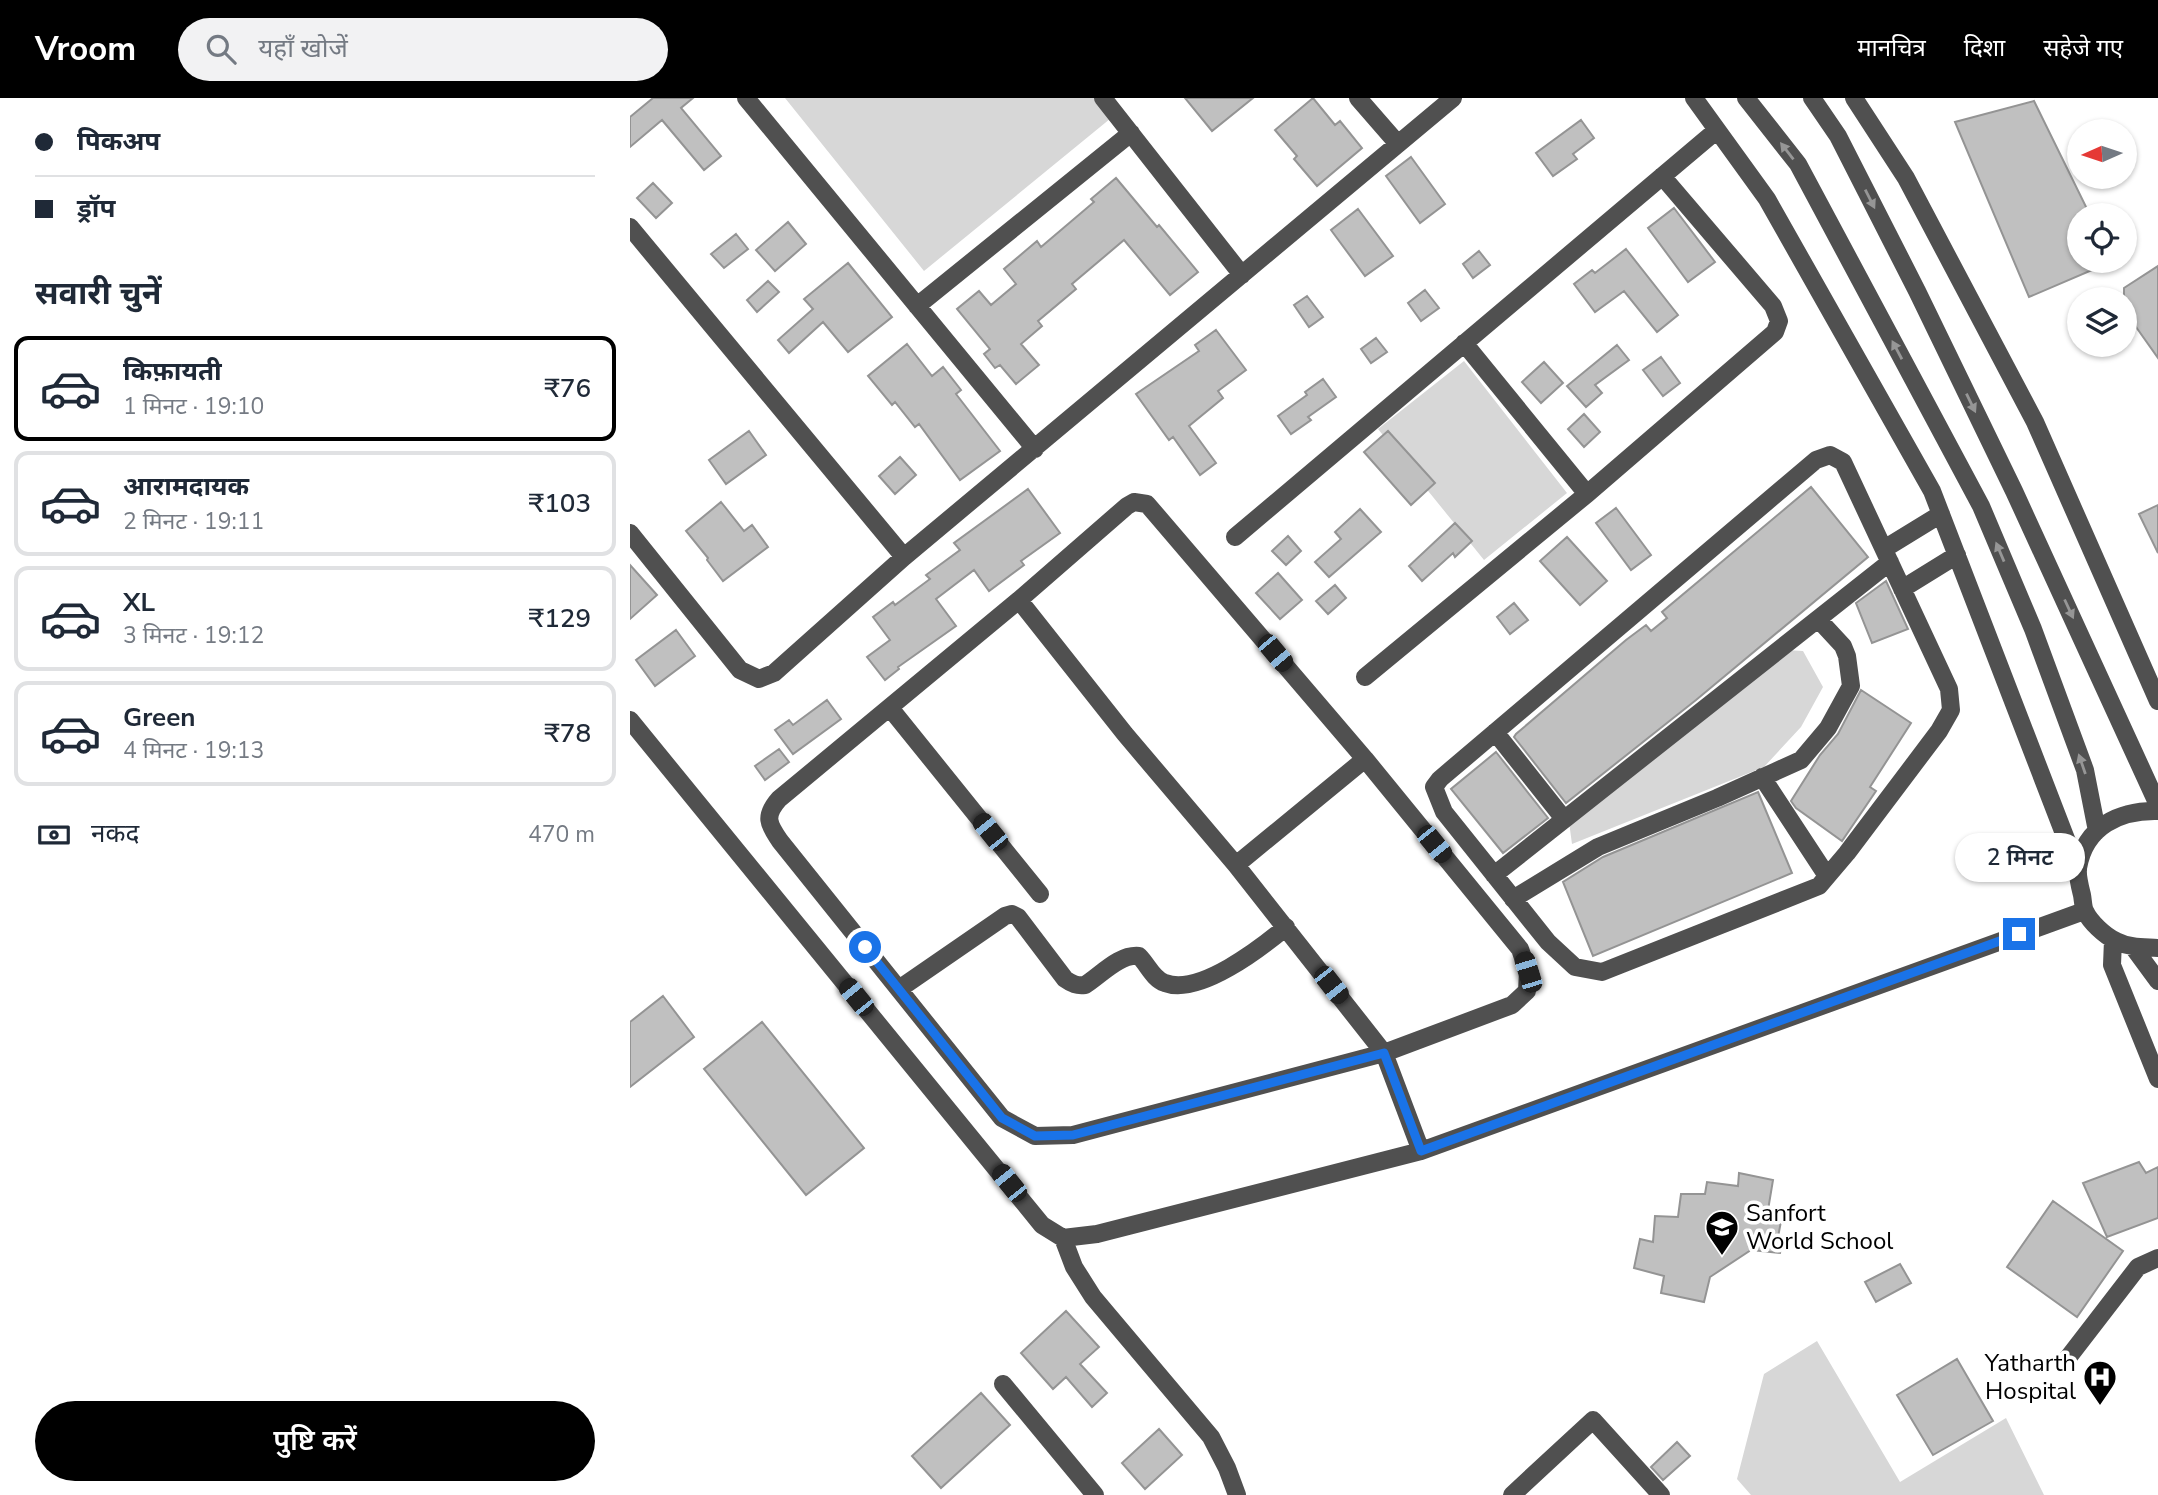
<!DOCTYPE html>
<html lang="hi">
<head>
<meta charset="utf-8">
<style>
  body { margin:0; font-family:"Nunito Sans","Noto Sans Devanagari",sans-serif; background:#f2f2f3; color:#1f2937; height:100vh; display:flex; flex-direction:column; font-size:26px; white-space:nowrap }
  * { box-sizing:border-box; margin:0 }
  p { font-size:23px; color:#747a83 }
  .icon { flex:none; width:38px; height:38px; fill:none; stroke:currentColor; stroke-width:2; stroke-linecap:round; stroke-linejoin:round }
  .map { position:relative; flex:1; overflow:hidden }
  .sheet { display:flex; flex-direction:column; background:#fff; width:630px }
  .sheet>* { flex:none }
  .banner { display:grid; align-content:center; height:154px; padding:0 35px; background:#fff }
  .needle { width:46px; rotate:267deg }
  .fabs { position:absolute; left:1437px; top:21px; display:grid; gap:14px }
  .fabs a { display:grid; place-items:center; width:70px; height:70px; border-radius:50%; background:#fff; box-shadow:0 2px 5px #0004; font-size:35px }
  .end { position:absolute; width:32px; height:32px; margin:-16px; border:9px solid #1a73e8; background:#fff; box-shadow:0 0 0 4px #fff }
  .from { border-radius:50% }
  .bubble { position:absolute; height:49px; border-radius:24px; background:#fff; box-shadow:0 2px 5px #0004; font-size:23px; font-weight:600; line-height:49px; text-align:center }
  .car { position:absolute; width:21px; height:42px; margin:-21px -10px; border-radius:9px; box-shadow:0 0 5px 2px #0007; background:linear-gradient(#222 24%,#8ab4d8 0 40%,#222 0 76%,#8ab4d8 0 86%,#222 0) }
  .banner b { display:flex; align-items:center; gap:24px; height:66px; font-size:26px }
  .banner b+b { border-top:2px solid #e0e1e3 }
  .banner i { width:18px; height:18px; background:#1f2937 }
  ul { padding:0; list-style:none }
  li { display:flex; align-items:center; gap:21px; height:105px; margin:0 14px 10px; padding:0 21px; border:4px solid #e0e1e3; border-radius:14px }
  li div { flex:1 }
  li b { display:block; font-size:26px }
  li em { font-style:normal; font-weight:600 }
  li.selected { border-color:#000 }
  li>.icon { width:63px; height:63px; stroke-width:1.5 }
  h2 { padding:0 35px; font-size:32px; line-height:84px }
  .pay { display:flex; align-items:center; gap:18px; height:77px; padding:0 35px; font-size:26px }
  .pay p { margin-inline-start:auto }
  .primary-button { display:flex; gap:14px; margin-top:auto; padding:14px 35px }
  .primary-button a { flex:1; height:80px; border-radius:42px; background:#000; color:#fff; font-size:28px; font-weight:600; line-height:80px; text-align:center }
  header { display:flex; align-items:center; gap:42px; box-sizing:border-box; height:98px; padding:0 35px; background:#000; color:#fff }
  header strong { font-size:33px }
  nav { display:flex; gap:38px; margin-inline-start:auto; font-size:24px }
  .search { width:490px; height:63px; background:#f2f2f3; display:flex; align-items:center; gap:18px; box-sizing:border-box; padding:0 24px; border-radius:38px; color:#747a83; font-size:26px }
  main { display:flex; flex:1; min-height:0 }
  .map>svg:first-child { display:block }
</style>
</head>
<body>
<header>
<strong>Vroom</strong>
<div class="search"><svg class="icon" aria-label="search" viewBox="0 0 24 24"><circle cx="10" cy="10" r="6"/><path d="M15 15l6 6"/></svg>यहाँ खोजें</div>
<nav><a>मानचित्र</a><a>दिशा</a><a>सहेजे गए</a></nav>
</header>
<main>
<section class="sheet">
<div class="banner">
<b><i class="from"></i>पिकअप</b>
<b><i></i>ड्रॉप</b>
</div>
<h2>सवारी चुनें</h2>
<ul>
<li class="selected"><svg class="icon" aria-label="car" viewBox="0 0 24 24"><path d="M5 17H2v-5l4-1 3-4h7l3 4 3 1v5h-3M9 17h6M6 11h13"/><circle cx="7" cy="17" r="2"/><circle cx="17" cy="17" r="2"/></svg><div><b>किफ़ायती</b><p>1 मिनट · 19:10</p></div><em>₹76</em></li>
<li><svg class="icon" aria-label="car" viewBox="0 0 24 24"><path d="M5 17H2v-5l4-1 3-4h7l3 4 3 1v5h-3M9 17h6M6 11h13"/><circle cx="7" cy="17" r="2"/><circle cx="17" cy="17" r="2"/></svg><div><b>आरामदायक</b><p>2 मिनट · 19:11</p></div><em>₹103</em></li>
<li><svg class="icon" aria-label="car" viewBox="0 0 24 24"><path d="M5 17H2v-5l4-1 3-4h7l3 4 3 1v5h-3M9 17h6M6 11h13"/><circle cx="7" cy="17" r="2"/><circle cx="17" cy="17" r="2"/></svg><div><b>XL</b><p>3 मिनट · 19:12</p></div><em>₹129</em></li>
<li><svg class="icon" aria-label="car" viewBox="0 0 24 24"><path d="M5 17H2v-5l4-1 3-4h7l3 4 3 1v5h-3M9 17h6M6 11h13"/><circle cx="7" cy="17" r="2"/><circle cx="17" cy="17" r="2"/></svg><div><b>Green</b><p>4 मिनट · 19:13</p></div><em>₹78</em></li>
</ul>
<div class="pay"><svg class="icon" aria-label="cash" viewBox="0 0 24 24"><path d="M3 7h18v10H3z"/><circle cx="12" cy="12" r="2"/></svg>नकद<p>470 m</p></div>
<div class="primary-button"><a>पुष्टि करें</a></div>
</section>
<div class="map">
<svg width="1528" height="1397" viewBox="0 0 1528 1397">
  <rect width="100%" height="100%" fill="#fff"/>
  <path fill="#d7d7d7" d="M155,0H473L486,16L294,173Z
    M834,263L937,395L854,462L748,331Z
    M1156,552L1173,553L1193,589L1171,629L1134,669L942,746L939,724Z
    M1187,1243L1270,1384L1376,1320L1414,1397H1121L1107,1381L1134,1276Z"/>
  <path fill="#c0c0c0" stroke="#949494" stroke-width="2" d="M23,0H63L51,10L91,58L74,72L32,22L0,49V19Z
    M555,0H623L582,33Z
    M683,0L705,27L710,23L732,50L687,88L664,61L667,58L645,32Z
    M1404,3L1460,117H1449V163H1483L1399,199L1325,24Z
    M951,22L964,40L943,56L947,61L923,78L906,55Z
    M781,59L815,106L790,125L756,78Z
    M486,80L527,129L529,127L568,174L540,197L494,142L442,186L446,191L408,223L412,228L391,246L409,267L386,286L370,267L365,270L354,256L360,251L327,211L349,193L361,207L386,186L374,171L407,143L411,149L464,104L461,101Z
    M23,85L42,105L26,120L7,100Z
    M1044,110L1085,164L1058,184L1018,130Z
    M728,111L763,158L735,178L701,132Z
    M158,124L176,146L145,173L126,152Z
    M106,136L118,151L94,170L81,156Z
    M996,151L1048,217L1027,234L994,193L965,214L944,186L962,172L965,175Z
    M849,153L860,167L843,180L833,166Z
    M218,165L262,219L218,254L193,224L159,255L148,242L183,211L174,201Z
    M1528,168V260L1494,212V190Z
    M138,183L149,194L127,214L117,202Z
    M795,192L809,210L791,223L778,205Z
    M677,198L693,219L679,229L664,207Z
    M586,232L616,272L588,293L593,300L559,328L586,365L570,377L543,339L539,342L506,296L569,253L565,247Z
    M746,240L757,254L741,265L731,251Z
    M277,246L302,278L313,269L331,292L326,296L370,353L330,382L289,326L285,329L265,304L262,307L238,278Z
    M987,247L999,262L965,287L972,295L956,309L937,288Z
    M1031,259L1050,285L1033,298L1013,272Z
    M914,264L933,285L911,305L892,284Z
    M693,281L706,299L678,319L681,322L661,336L648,318L677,297L675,294Z
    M954,316L970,334L954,349L938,331Z
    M119,333L136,357L96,386L79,362Z
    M758,333L805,385L781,407L734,354Z
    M270,359L286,377L265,396L249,378Z
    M1181,389L1238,459L1066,602L936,705L884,639L886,636L996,542L1016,527L1021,533L1037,520L1032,514Z
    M398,391L430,435L391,463L394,467L359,493L344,472L306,501L326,528L268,569L269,571L255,582L237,559L260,542L243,519L263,504L265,507L300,481L296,477L330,452L324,445Z
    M91,404L114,433L122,427L138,449L93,483L77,462L78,460L56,433Z
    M1528,407V455L1509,416Z
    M986,410L1021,457L1001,472L966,425Z
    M730,411L751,434L699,479L685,464L711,441L705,434Z
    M825,425L842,443L825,459L823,455L792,483L779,468Z
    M658,438L671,453L656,467L642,453Z
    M937,439L977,483L950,507L910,463Z
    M0,467L27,497L0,521Z
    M648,475L672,502L650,521L626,495Z
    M1256,483L1278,531L1242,545L1226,505Z
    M705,487L716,500L698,516L686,503Z
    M884,505L898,522L880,536L867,519Z
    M46,532L65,558L25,588L6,562Z
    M1231,592L1281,625L1240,689L1246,693L1212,743L1166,710L1161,703L1190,657L1208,636Z
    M197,602L211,621L163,656L145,632L159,622L163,627Z
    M149,651L159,664L135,682L125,668Z
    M866,654L918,720L873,755L821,691Z
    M1128,694L1162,775L963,858L933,784L973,759Z
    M33,898L64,939L0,989V924Z
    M132,924L234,1050L176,1097L74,971Z
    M1509,1064L1516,1075L1528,1069V1120L1477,1139L1453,1085Z
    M1109,1075L1143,1082L1138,1112L1153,1113L1148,1139H1153L1150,1155L1121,1152L1080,1179L1074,1204L1031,1195L1034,1178L1004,1170L1010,1141L1023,1144L1025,1118L1048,1119L1051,1096H1075L1077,1084L1108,1088Z
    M1423,1103L1493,1153L1447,1219L1377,1169Z
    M1270,1166L1281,1185L1246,1204L1235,1184Z
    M436,1213L469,1249L450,1266L477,1295L462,1309L436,1279L423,1291L391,1255Z
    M1327,1261L1363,1323L1303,1357L1267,1297Z
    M351,1295L380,1327L311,1390L282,1358Z
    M529,1331L552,1357L515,1391L492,1365Z
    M1047,1344L1060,1358L1033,1382L1021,1369Z"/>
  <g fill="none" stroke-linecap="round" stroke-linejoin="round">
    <path stroke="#505050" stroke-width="18" d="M116,0L405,351
      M473,0L612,177
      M728,0L768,46
      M1064,0L1137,101L1302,393L1448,772
      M1116,0L1168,66L1351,408L1403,531L1455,672L1467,733
      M1182,0L1208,38L1287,193L1384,393L1528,707
      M1224,0L1276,80L1405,324L1528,603
      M0,129L274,459
      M287,208L501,35
      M834,245L957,396
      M1200,357L1213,364L1319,591L1321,612L1309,633L1217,755L1189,788L972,874L945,869L918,844L814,714L804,689L810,681L1186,362Z
      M504,404L517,406L735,661L890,851L898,874L897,893L882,907L754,955L443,1037L405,1038L372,1020L150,743C138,726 134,718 149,701L389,502L497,408Z
      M0,435L110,572L129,581L144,575L274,459L823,0
      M605,439L1087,32
      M1254,451L1311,416
      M1272,491L1327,457
      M389,502L495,636L606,767L754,955L791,1053
      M735,579L957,396L1145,234L1149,223L1143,208L1032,78
      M260,610L410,796
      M0,622L412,1127L433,1140L467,1136L791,1053L1454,813
      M865,634L934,721
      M1132,679L1197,778
      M1528,713C1490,712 1455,728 1448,770C1447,778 1450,789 1452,797C1453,802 1453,809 1455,813C1460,824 1475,838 1486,843C1500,850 1513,849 1528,850
      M606,767L735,661
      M864,777L1260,464
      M883,801L968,749L1087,700L1171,662L1198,630L1221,588L1217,558L1213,548L1188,521
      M1483,842L1482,867L1528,981
      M1503,849L1528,883
      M269,891L375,818L382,816L388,819L435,881C442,886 447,888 455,887C471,877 489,856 509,858C518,867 523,881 535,885C569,898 631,850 656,829
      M433,1140L444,1169L463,1199L581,1339L597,1370L607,1397
      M1434,1265L1508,1169L1528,1160
      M373,1286L465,1397
      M882,1397L963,1322L1031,1397"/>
  </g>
  <defs><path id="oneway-solid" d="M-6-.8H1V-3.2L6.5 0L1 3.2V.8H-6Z" transform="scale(1.75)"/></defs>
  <g fill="#969696">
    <use href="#oneway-solid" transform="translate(1157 53) rotate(-128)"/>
    <use href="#oneway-solid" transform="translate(1240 101) rotate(63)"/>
    <use href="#oneway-solid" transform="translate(1267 252) rotate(-118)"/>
    <use href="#oneway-solid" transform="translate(1341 305) rotate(64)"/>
    <use href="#oneway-solid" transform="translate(1370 454) rotate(-113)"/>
    <use href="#oneway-solid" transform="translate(1439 511) rotate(65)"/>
    <use href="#oneway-solid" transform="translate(1452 666) rotate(-109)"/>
  </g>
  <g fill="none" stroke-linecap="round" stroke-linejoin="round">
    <path stroke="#1a73e8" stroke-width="9" d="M235,849L372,1020L405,1038L443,1037L754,955L791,1053L1389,836"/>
  </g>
  <defs>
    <symbol id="school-pin" viewBox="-11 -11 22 30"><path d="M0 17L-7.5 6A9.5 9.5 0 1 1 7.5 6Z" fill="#000" stroke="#fff"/><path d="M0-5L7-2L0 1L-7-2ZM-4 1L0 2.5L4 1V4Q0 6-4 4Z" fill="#fff"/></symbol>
    <symbol id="hospital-pin" viewBox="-11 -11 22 30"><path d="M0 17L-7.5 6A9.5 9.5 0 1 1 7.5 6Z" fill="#000" stroke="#fff"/><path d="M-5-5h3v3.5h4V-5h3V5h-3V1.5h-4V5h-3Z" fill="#fff"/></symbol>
  </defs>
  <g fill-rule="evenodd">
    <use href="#school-pin" x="1073" y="1110" width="38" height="52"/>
    <use href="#hospital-pin" x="1451" y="1260" width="38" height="52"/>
  </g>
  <g text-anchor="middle" stroke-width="7" stroke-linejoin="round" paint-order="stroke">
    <g font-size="24" fill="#000" stroke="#fff" text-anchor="start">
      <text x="1116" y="1123">Sanfort<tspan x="1116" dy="28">World School</tspan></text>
      <text x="1446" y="1273" text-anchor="end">Yatharth<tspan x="1446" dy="28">Hospital</tspan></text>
    </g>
  </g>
</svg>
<div class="fabs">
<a><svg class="needle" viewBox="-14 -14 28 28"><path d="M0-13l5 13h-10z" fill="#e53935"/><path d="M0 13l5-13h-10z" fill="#747a83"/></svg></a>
<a><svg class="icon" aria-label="locate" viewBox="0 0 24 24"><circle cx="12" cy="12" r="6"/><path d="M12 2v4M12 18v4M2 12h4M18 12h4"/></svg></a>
<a><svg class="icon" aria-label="layers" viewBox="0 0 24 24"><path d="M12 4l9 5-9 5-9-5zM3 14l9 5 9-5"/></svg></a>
</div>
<i class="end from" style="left:235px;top:849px"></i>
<i class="end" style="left:1389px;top:836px"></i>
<div class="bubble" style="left:1325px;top:735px;width:130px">2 मिनट</div>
<i class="car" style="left:645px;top:555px;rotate:140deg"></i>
<i class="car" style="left:360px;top:734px;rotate:321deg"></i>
<i class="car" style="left:804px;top:746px;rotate:141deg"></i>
<i class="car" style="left:898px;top:874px;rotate:343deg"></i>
<i class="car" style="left:701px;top:887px;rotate:142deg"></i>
<i class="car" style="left:226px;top:899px;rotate:321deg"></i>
<i class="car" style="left:379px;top:1085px;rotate:321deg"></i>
</div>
</main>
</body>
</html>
